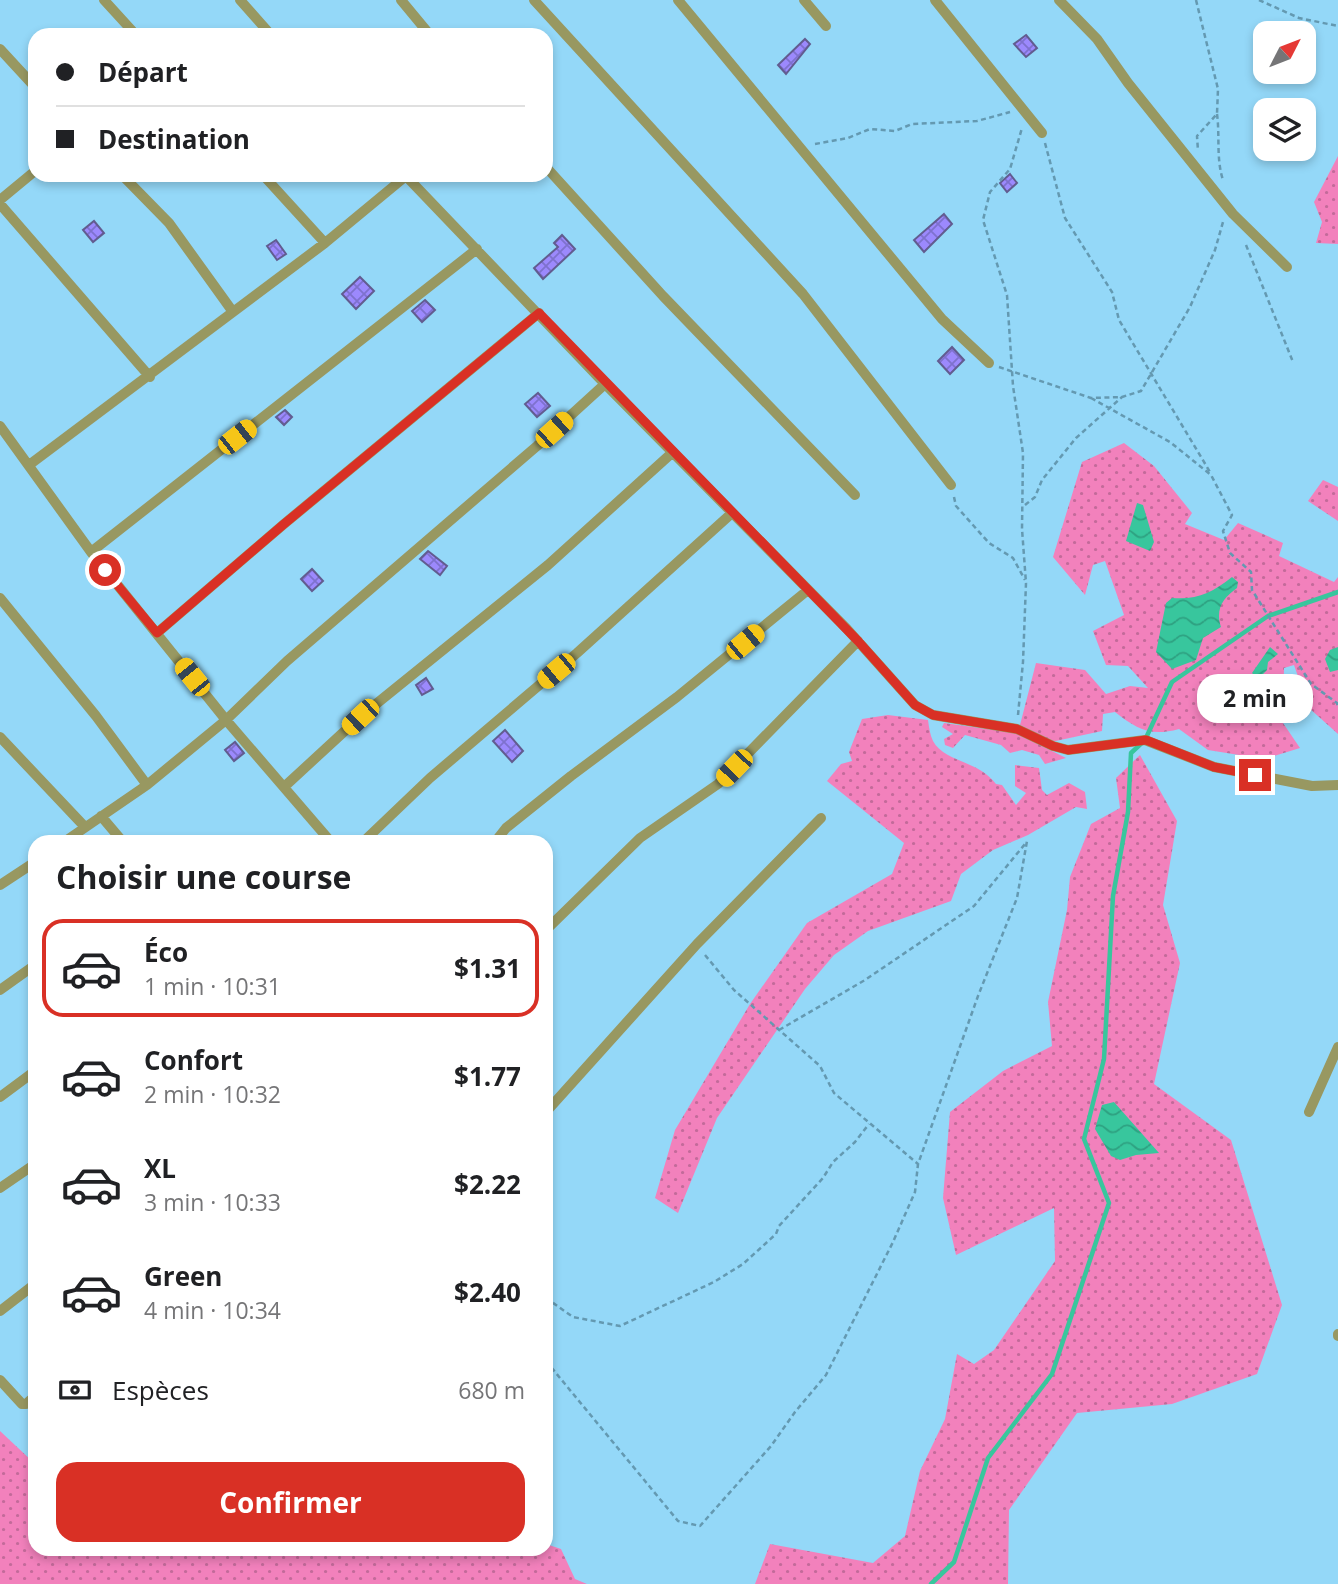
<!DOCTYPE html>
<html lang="fr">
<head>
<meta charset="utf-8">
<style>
  body { margin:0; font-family:"Open Sans",sans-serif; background:#f6f6f6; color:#202124; height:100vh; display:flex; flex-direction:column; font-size:26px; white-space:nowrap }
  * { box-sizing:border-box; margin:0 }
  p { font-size:23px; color:#757577 }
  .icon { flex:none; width:38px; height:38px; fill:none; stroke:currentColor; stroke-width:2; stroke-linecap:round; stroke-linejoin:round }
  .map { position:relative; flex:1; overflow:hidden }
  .panel { position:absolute; left:28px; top:835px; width:525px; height:721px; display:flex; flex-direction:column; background:#fff; border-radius:21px; box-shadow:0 4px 10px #0003 }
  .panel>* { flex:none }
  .hud { position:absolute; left:28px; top:28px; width:525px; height:154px; border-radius:21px; box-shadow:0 4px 10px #0003; display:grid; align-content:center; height:154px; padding:0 28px; background:#fff }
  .needle { width:46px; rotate:48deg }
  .controls { position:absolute; left:1253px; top:21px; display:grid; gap:14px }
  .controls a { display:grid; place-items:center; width:63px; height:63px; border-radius:14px; background:#fff; box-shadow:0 4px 10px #0003; font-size:35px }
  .end { position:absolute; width:32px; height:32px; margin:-16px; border:9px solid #d93025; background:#fff; box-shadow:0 0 0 4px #fff }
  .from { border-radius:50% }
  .bubble { position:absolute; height:49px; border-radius:21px; background:#fff; box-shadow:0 4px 10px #0003; font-size:23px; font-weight:700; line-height:49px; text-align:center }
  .car { position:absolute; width:21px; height:42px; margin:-21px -10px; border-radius:9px; box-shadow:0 0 5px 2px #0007; background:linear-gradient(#f5c518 24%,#345 0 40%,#f5c518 0 76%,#345 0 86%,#f5c518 0) }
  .hud b { display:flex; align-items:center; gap:24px; height:66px; font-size:26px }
  .hud b+b { border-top:2px solid #e0e0e0 }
  .hud i { width:18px; height:18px; background:#202124 }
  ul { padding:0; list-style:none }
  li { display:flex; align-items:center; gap:21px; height:98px; margin:0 14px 10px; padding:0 14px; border:4px solid transparent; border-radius:21px }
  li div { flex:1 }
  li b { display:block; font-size:26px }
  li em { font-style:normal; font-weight:700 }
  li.selected { border-color:#d93025 }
  li>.icon { width:63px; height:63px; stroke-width:1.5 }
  h2 { padding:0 28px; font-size:32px; line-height:84px }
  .pay { display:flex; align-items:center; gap:18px; height:77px; padding:0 28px; font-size:26px }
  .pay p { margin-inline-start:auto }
  .action { display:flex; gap:14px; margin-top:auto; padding:14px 28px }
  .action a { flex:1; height:80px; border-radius:21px; background:#d93025; color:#fff; font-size:28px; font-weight:700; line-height:80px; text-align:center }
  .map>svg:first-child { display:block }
</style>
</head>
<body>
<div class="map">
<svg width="1338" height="1584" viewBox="0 0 1338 1584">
  <defs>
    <pattern id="grass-dots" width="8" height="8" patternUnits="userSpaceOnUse" patternTransform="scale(1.75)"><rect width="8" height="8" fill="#f281bc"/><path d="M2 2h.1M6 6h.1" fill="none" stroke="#c36a9a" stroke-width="1.8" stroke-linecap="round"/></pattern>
    <pattern id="water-waves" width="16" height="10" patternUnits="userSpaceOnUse" patternTransform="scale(1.75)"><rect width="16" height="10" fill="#38c69d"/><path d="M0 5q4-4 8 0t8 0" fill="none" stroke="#2ea181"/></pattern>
    <pattern id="building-cross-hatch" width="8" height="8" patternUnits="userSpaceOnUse" patternTransform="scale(1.75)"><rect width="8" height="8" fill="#9c89fd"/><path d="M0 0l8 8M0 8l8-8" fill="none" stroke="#7e71ce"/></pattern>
  </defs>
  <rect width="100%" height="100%" fill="#94d8f8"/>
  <path fill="url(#grass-dots)" d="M1338,156V244L1316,243L1322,222L1314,202Z
    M1124,443L1154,466L1192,513L1185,524L1224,540L1238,523L1283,543L1279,556L1334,582L1338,577V734L1309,708L1294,665L1284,668L1283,723L1300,748L1264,759L1208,750L1179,729C1150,737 1137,729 1115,712L1103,714L1102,731L1051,742L1020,725L1036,663L1085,670L1106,694L1130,686L1148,688L1128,666L1106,665L1093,631L1124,615L1105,561L1093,565L1085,595L1053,557L1082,462Z
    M1323,480L1338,487V521L1308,501Z
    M888,715L928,720C929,727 930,735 933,741C944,762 978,760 996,784L1002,785L1016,805L1026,793L1015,786V765L1039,768L1042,790L1047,795L1069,783L1085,792L1087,809L1076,807L1028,835L993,850L961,874L951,901L868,931L834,955L805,989L717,1118L678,1213L655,1198L675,1130L750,1004L807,923L892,874L904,843L827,781L841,764L852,761L849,752L862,719Z
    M944,723L1016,733L1066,758L1045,764L1039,755L1022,750L1010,753L1001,745L965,735L953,748L945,745L944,739L953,734L942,727Z
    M1140,755L1177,821L1163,905L1180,963L1154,1084L1231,1140L1282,1305L1257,1374L1172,1404L1077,1413L1009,1510L1008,1584H755L770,1544L873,1563L905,1536L920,1471L945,1419L957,1354L974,1364L994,1350L1055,1261L1054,1208L956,1255L943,1198L950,1112L1003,1071L1052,1046L1048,1002L1067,910L1070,877L1091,824L1120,808L1116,778Z
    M0,1431L32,1461L35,1458V1549H546V1544L561,1549L575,1579L587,1584H0Z"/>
  <path fill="url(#water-waves)" d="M1137,503L1143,505L1154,542L1150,551L1126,541Z
    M1232,577L1238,582L1237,588C1223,598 1215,609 1221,627L1203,638L1196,660L1172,669L1156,652L1166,603L1172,598C1197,600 1212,593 1232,577Z
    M1270,647L1278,654L1268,662L1267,670L1258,679L1252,673Z
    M1338,647V670L1330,672L1325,659L1330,650Z
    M1114,1102L1159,1153L1136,1155L1120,1160L1111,1156L1095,1129L1102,1105Z"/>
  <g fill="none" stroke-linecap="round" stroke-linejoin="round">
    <path stroke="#38c69d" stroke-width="4.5" d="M931,1584L954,1562L988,1458L1052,1374L1109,1203L1084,1139L1104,1059L1113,896L1128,812L1131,753L1145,740L1172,682L1268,616L1338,592"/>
  </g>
  <path fill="url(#building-cross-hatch)" stroke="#625c90" stroke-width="2" d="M1026,35L1037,48L1026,57L1014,44Z
    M805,39L810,44L786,74L778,65Z
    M1010,174L1017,183L1007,192L1000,183Z
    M944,214L952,224L924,252L914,240Z
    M94,221L104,233L93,242L83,230Z
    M562,235L575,249L543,279L534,268L558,247L554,243Z
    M276,240L286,254L277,260L267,246Z
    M360,277L374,291L356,309L342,294Z
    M425,300L435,310L422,322L412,311Z
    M952,347L964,360L950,374L938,361Z
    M538,393L550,406L537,417L525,404Z
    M285,410L292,417L284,425L276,417Z
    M428,551L447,566L440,575L420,559Z
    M312,569L323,581L312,591L301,579Z
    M426,678L433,689L422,695L416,685Z
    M505,730L523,751L512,762L493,741Z
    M235,742L244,753L234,761L225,750Z"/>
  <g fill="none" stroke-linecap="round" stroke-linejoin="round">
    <path stroke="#6499b1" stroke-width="2.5" stroke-dasharray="5 3.5" stroke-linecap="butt" d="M1196,0L1218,89L1217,114L1197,136L1198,151
      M1259,0L1299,18L1338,26
      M1217,114C1220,136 1216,159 1223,180
      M1045,143L1065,218L1112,292L1119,320L1210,472
      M815,144L848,138L870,129L895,131L912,124L977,121L1010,112
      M1246,245L1293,362
      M999,367L1091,398L1122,397L1141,391L1190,307L1215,250L1223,222
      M1091,398L1170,442L1211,475L1232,515L1223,531L1230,553L1251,572L1252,590L1311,684L1337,703L1338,707
      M954,497L956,506L989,543L1013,558L1025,580
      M1025,505L1035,497L1042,480L1076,438L1122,397
      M1018,715L1023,662L1026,583L1022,529L1023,453L1013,386L1007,295L983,220L990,192L1010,169L1022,128
      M705,955L734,990L820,1066L834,1093L918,1164
      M779,1030L865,980L974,906L1025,844
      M546,1298L573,1317L620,1326L714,1282L743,1264L776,1234L779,1226L823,1178L833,1162L855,1142L869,1124
      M546,1361L678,1521L700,1526L771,1446L795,1412L826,1375L893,1242L915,1192L918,1164L978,996L1017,898L1027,841"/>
    <path stroke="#989861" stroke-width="10" d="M104,0L136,35
      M240,0L271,35
      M401,0L430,35
      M534,0L803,294L951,485
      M678,0L942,319L989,363
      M804,0L826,26
      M935,0L1042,133
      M1059,0L1097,39L1128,83L1233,214L1287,267
      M0,49L35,87
      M546,167L663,296L855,495
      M122,175L169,223L233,312
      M263,175L325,243
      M405,175L605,384L847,629L915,705L933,715L1017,729L1053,746L1068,750L1145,740L1214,767L1312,786L1338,785
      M0,200L35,171
      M0,204L150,377
      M0,426L91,552L226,720L331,842
      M29,465L325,243L406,176
      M91,552L477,249
      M0,598L96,716L147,785
      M157,633L284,524L539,313
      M0,737L85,827
      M284,787L360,717L548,565L673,452
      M101,816L123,842
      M64,842L147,785L226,720L287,661L537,446L605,384
      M363,842L430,778L577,653L732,513
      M495,842L506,828L571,776L677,697L808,590
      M0,885L35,862
      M546,930L640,838L718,784L858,641
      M0,990L35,965
      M0,1097L35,1071
      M546,1112L697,944L821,818
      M1309,1112L1338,1047
      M0,1188L35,1164
      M0,1311L35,1284
      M1338,1336V1334
      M0,1380L22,1404H26L35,1396"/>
  </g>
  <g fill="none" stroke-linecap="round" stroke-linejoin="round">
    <path stroke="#d93025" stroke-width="9" d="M105,570L157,633L284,524L539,313L858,641L915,705L933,715L1017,729L1053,746L1068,750L1146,740L1214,767L1255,775"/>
  </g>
</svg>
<div class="controls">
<a><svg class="needle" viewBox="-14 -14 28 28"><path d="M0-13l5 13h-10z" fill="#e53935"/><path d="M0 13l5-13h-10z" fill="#757577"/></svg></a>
<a><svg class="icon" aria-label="layers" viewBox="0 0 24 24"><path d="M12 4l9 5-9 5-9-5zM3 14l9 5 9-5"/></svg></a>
</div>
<i class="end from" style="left:105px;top:570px"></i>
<i class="end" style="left:1255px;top:775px"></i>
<div class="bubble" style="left:1197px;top:674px;width:116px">2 min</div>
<i class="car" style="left:554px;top:430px;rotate:48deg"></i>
<i class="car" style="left:237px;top:437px;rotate:52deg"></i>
<i class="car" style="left:745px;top:642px;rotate:50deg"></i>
<i class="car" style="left:556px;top:671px;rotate:230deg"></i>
<i class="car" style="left:192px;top:677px;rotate:321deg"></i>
<i class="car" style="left:360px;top:717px;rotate:227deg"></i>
<i class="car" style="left:734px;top:768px;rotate:224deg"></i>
<div class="hud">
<b><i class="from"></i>Départ</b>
<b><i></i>Destination</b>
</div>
<section class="panel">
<h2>Choisir une course</h2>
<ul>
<li class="selected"><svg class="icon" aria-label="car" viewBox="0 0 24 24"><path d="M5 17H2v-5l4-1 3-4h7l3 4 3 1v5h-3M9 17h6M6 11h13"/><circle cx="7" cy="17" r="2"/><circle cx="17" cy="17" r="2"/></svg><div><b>Éco</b><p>1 min · 10:31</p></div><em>$1.31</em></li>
<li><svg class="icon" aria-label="car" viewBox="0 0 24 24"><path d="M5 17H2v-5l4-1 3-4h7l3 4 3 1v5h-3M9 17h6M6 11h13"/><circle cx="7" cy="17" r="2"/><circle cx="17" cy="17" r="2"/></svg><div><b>Confort</b><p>2 min · 10:32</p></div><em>$1.77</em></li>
<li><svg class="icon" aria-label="car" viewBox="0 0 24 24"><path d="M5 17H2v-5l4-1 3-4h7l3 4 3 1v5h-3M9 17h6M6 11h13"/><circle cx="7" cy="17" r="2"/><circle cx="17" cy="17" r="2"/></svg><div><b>XL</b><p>3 min · 10:33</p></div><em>$2.22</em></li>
<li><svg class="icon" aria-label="car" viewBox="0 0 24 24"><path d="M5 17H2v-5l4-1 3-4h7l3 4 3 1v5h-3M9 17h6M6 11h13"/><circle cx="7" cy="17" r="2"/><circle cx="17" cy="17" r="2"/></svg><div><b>Green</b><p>4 min · 10:34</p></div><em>$2.40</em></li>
</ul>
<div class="pay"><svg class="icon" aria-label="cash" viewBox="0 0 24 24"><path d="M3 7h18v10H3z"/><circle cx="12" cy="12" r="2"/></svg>Espèces<p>680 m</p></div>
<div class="action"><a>Confirmer</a></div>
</section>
</div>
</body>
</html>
